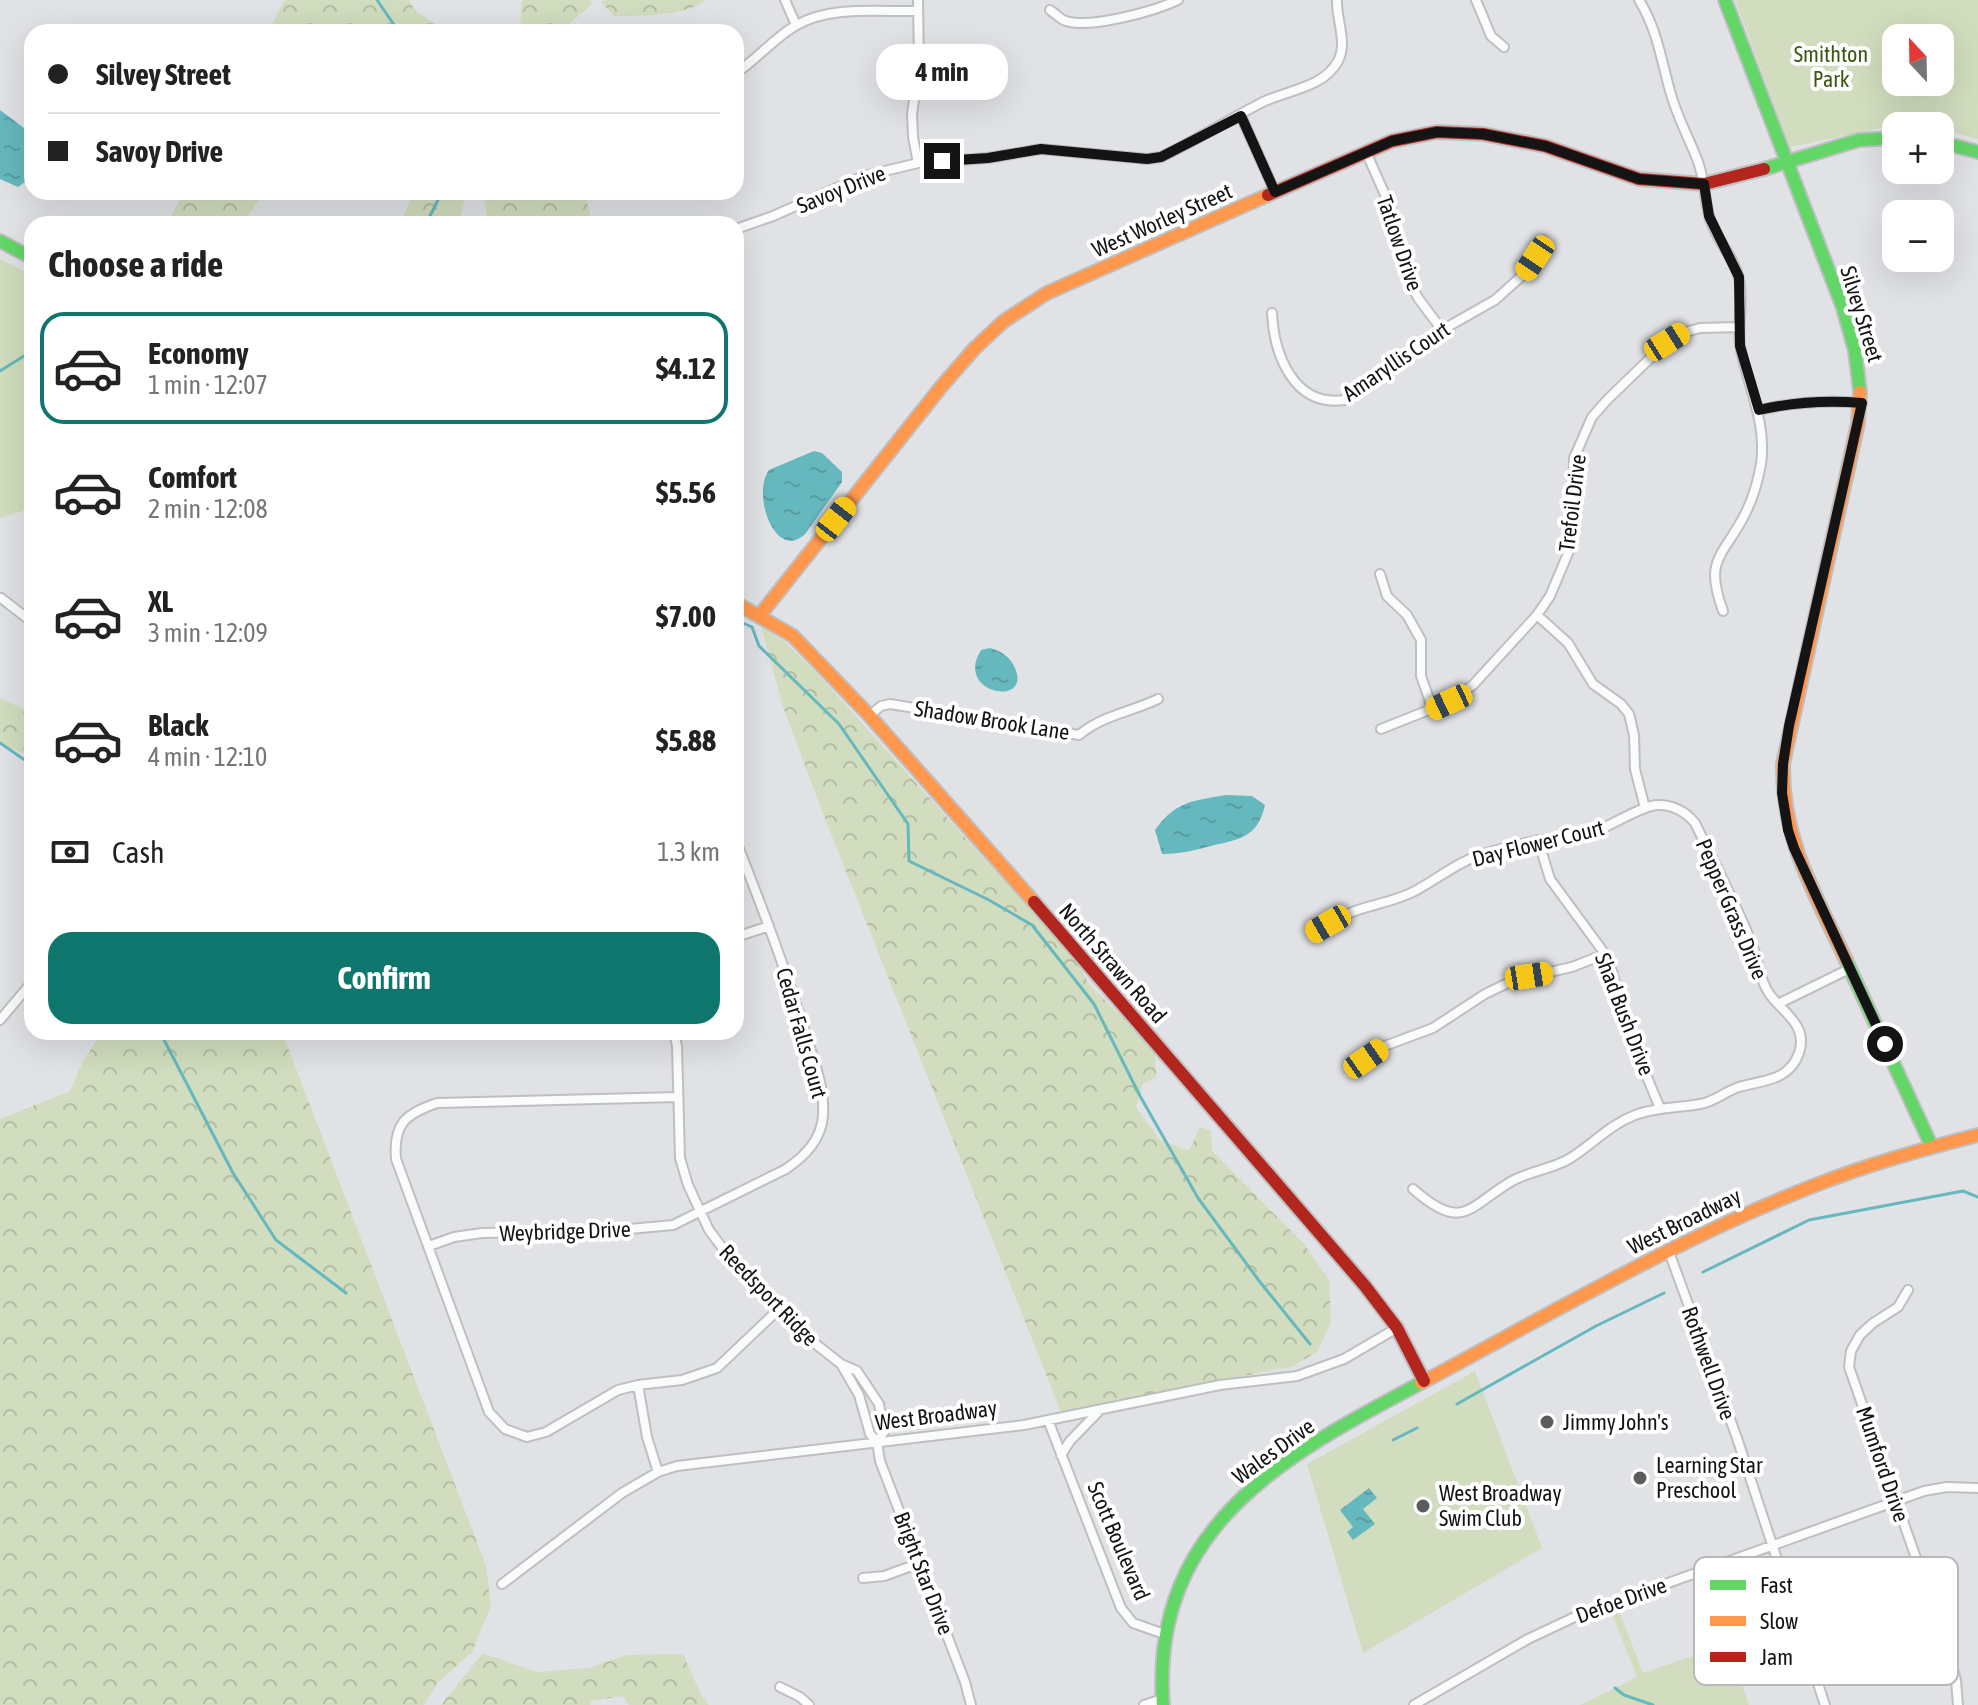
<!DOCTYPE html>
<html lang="en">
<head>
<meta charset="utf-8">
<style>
  body { margin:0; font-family:"Asap Condensed",sans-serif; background:#f2f2f2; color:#222; height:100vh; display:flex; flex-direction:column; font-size:30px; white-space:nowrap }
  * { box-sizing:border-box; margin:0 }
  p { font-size:26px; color:#767676 }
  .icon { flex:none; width:44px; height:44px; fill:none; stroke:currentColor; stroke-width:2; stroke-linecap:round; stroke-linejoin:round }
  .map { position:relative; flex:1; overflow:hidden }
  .side { position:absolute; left:24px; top:216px; width:720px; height:824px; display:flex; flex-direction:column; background:#fff; border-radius:24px; box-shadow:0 8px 32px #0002 }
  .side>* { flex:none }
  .top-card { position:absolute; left:24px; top:24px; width:720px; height:176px; border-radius:24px; box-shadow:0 8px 32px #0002; display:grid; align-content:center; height:176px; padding:0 24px; background:#fff }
  .needle { width:52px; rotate:338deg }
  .tools { position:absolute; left:1882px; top:24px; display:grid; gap:16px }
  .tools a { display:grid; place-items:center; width:72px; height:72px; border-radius:16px; background:#fff; box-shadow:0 8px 32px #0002; font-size:40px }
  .end { position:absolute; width:36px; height:36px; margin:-18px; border:10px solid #141415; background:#fff; box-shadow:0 0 0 4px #fff }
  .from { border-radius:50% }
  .bubble { position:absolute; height:56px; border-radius:24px; background:#fff; box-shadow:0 8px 32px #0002; font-size:26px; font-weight:700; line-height:56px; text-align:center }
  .car { position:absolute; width:24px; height:48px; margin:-24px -12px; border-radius:10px; box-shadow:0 0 6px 2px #0007; background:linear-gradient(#f5c518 24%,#345 0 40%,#f5c518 0 76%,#345 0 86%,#f5c518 0) }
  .top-card b { display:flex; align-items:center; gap:28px; height:76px; font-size:30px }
  .top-card b+b { border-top:2px solid #e0e0e0 }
  .top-card i { width:20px; height:20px; background:#222 }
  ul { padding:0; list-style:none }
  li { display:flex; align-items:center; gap:24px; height:112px; margin:0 16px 12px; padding:0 8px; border:4px solid transparent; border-radius:24px }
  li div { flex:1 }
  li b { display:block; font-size:30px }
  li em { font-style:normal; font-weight:700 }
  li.current { border-color:#0f766e }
  li>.icon { width:72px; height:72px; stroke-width:1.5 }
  h2 { padding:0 24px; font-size:36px; line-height:96px }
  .pay { display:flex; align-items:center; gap:20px; height:88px; padding:0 24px; font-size:30px }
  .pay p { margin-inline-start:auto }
  .cta { display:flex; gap:16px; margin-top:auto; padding:16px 24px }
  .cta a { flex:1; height:92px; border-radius:24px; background:#0f766e; color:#fff; font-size:32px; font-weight:700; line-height:92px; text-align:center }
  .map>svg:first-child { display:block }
</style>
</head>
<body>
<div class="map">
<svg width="1978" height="1705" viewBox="0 0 1978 1705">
  <defs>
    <pattern id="forest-crowns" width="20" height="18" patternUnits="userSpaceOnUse" patternTransform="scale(2)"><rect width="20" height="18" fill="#d1ddbe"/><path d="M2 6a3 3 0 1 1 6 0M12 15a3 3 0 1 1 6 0" fill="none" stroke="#b3bda2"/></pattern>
    <pattern id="water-ripples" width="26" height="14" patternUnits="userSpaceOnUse" patternTransform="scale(2)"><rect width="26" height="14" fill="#65b8be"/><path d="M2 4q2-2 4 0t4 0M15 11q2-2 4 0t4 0" fill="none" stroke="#579da2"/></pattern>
  </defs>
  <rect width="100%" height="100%" fill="#e1e2e5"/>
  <path fill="url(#forest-crowns)" d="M285,0H409L415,11L448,32H268Z
    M522,0H591L592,4L560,32H530L520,22Z
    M607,0H705C688,16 637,16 614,16L601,2Z
    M184,192H265L242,224H167Z
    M414,192H466L459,224H400Z
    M483,192H585L592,224H488Z
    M761,625L787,644L816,672L1078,963L1088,983L1155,1050L1156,1077L1143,1084L1136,1107L1160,1140L1189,1151L1200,1127L1211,1131L1212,1151L1304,1244L1329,1280L1331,1322L1317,1352L1293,1366L1061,1412L822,811L783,707Z
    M0,698L32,713V756L0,745Z
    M102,1032H280L284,1037L486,1566L491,1606L472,1652L437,1683L424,1705H0V1119L70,1091L83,1061Z
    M483,1653L536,1672L589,1668L627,1655L683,1654L701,1695L709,1705H629L623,1696L590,1701V1705H441Z"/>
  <path fill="#d1ddbe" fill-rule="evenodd" d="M1735,0H1978V139L1940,129V126L1896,125L1790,147ZM1940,38V82H1896V38Z
    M0,259L32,275V508L0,518Z
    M1475,1371L1542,1548L1363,1653L1307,1464Z
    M1618,1608L1643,1673L1728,1644L1749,1705H1580L1637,1677L1611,1611Z"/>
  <path fill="url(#water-ripples)" d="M0,110L32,134V177L18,187L0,179Z
    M814,451L822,453L842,472V482L806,533C776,564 751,494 769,470Z
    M990,648C1001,651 1009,656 1014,666C1035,708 953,695 981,650Z
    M1226,795L1252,796L1265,805C1257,840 1237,839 1207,847C1192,851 1179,854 1162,854L1155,830C1176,801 1192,801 1226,795Z
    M1369,1488L1377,1498L1363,1509L1375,1524L1353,1540L1347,1532L1353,1527L1340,1510Z"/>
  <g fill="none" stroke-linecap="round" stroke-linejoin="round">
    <path stroke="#65b8be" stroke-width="3" d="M377,0L399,32
      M426,224L442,192
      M0,371L32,351
      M736,620L752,627L759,646L839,724L908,824L909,861L989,900L1032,925L1094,1004L1140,1096L1198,1198L1260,1282L1310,1344
      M0,743L32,765
      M160,1032L233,1173L276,1240L346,1293
      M1703,1272L1809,1220L1963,1191L1978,1197
      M1457,1404L1596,1326L1664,1293
      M1393,1440L1417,1428
      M1615,1688L1624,1695L1653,1705"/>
    <defs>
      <path id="street" d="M785,0L796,25
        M1476,0L1491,36L1504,47
        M1639,0C1657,29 1661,59 1670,91C1677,117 1688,136 1697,159C1705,178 1704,200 1710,219C1716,240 1734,256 1739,279C1744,301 1737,323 1740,345C1747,386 1767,421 1761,464C1758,481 1752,501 1744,516C1722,558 1704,559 1723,611
        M1050,10C1055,13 1061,20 1066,21C1090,29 1155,11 1178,0
        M736,73C757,59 773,39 795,26C830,5 880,12 918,11
        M1241,116L1275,192
        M1366,152L1390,206L1408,279L1418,298L1442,330
        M918,163L913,137L912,114L919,66L918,0
        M736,229L773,216L864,176L918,163L988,158L1041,149L1147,159L1161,157C1195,141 1226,121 1259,104C1285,90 1323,89 1338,61C1348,43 1336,19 1337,0
        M1272,313C1274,355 1294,407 1344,400L1442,330L1495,300L1525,273L1543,240
        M1759,410C1794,402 1826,400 1862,403
        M1380,574L1387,596L1407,615L1421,640V676L1433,710
        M1,598L32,622
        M1537,615L1568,643L1593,684L1621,704L1629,714L1634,735L1635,769L1645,808
        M869,716L881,706L890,704L1079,735C1103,715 1131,712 1158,699
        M1381,729L1449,702L1473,685L1537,615L1550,596L1569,551L1573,523L1574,458L1592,417L1608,399L1667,342L1682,333L1700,328L1738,327
        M1538,840L1550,879L1605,954L1612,971L1628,1032L1660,1108
        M1312,933C1326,925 1340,916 1355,911C1375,904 1395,901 1413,892C1438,879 1457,862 1483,854C1501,849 1519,843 1537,841C1555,838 1573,838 1591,833C1610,827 1642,805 1658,805C1673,805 1686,812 1695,823C1714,862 1734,900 1750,939C1758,957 1759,981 1771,996C1785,1014 1808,1026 1799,1053C1789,1081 1764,1080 1739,1087C1726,1091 1714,1102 1700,1104C1678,1108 1656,1107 1635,1115C1609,1125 1592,1145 1569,1159C1552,1169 1530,1171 1512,1181C1468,1207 1463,1233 1413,1189
        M736,937L769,926
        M1778,1004L1849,969
        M0,1020L32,982
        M674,1032L677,1046L680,1158L688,1185L709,1230L739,1270L803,1334L841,1364L857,1371L879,1404L884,1432L877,1442
        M1353,1068L1382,1047L1433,1028L1485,994L1514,980L1572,967L1605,954
        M429,1246L454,1237L482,1233L619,1230L673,1225L786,1169C805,1156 821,1140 823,1116C825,1087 813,1059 805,1032C785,967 761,904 736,841
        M1668,1249L1737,1438L1825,1705
        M1908,1290L1898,1307L1873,1323L1860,1335L1851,1351L1849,1367L1943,1635L1956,1680L1958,1705
        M841,1364L859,1395L870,1434L877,1442L880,1461L965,1682L971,1705
        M638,1385L682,1380L717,1368L779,1309
        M1048,1420L1121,1608L1133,1623L1167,1635
        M1061,1455L1070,1441L1100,1410
        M658,1472L647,1437L638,1385L618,1390L546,1432L527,1437L505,1429L489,1412L396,1159C393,1123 406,1114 437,1103L678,1097
        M863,1578L884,1576L920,1563
        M502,1584L622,1493L658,1472L677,1466L1024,1425L1220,1385L1297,1376L1344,1359L1397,1328
        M780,1687L800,1697L809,1705
        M1144,1705L1162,1699
        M1414,1705L1528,1639L1579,1615L1924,1491L1947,1487L1978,1488"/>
      <path id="fast" d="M1725,0L1843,308L1855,351L1860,392
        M1940,142L1978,152
        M1764,169L1859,140L1896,138
        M0,241L32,258
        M1846,960L1931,1145
        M1163,1705C1150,1526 1285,1455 1421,1383"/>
      <path id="slow" d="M736,603L793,636L867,713L1034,902
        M760,615L941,387L974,349L1004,321L1047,293L1268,195
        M1846,960C1815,894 1782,840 1783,764L1858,423L1860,392
        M1421,1383C1558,1310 1692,1230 1837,1177C1883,1160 1931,1147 1978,1135"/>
      <path id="jam" d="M1268,195L1392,141L1437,132L1483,134L1545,146L1639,179L1704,184L1764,169
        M1034,902L1365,1286L1397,1328L1424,1381"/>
    </defs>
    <use href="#street" stroke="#bebfc1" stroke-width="12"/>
    <use href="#fast" stroke="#bebfc1" stroke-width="16"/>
    <use href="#slow" stroke="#bebfc1" stroke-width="16"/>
    <use href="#jam" stroke="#bebfc1" stroke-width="16"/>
    <use href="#street" stroke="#fafbfb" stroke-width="8"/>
    <use href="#fast" stroke="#63d668" stroke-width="12"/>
    <use href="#slow" stroke="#ff974d" stroke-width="12"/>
    <use href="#jam" stroke="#b3261e" stroke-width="12"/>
  </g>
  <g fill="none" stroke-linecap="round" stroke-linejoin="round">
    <path stroke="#141415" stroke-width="10" d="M942,161L988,158L1041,149L1147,159L1161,157L1241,116L1275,192L1392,141L1437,132L1483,134L1545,146L1639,179L1704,184L1709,216L1739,277L1740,346L1759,410C1794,402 1826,400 1862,403L1789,726L1783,764L1782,793L1788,830L1794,848L1885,1044"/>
  </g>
  <g fill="#5c5c5e" stroke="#fff" stroke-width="3">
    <circle cx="1547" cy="1422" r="8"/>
    <circle cx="1640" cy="1478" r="8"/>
    <circle cx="1423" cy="1506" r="8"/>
  </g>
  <g text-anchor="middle" stroke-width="8" stroke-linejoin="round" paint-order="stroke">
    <g font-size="22" fill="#425612" stroke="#fff">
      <text x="1831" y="62">Smithton<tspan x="1831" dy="25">Park</tspan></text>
    </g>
    <g font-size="22" fill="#141415" stroke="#fff">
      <text transform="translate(841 189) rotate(-22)" y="8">Savoy Drive</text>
      <text transform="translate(1162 220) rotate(-24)" y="8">West Worley Street</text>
      <text transform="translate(1400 243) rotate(71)" y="8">Tatlow Drive</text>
      <text transform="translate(1862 314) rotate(73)" y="8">Silvey Street</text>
      <text transform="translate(1396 361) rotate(-34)" y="8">Amaryllis Court</text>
      <text transform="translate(1572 503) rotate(-83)" y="8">Trefoil Drive</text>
      <text transform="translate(992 720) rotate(9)" y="8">Shadow Brook Lane</text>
      <text transform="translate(1538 843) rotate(-14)" y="8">Day Flower Court</text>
      <text transform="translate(1732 909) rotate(67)" y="8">Pepper Grass Drive</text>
      <text transform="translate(1113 963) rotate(49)" y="8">North Strawn Road</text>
      <text transform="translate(1625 1014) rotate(69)" y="8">Shad Bush Drive</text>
      <text transform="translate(802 1033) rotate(74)" y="8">Cedar Falls Court</text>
      <text transform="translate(1684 1221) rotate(-26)" y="8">West Broadway</text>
      <text transform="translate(565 1231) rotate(-2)" y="8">Weybridge Drive</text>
      <text transform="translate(769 1295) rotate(46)" y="8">Reedsport Ridge</text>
      <text transform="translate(1709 1363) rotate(70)" y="8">Rothwell Drive</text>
      <text transform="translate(936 1415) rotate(-7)" y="8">West Broadway</text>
      <text transform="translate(1273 1451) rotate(-36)" y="8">Wales Drive</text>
      <text transform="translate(1883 1464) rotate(71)" y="8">Mumford Drive</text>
      <text transform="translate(1119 1541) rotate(67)" y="8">Scott Boulevard</text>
      <text transform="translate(924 1573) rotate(69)" y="8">Bright Star Drive</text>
      <text transform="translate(1621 1600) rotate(-20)" y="8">Defoe Drive</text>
    </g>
    <g font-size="22" fill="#141415" stroke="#fff" text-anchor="start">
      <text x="1563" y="1430">Jimmy John's</text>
      <text x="1656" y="1473">Learning Star<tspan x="1656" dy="25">Preschool</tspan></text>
      <text x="1439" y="1501">West Broadway<tspan x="1439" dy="25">Swim Club</tspan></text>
    </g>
  </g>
  <rect x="1694" y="1557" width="264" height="128" rx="12" fill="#fff" stroke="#b8b8b9" stroke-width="2"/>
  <rect x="1710" y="1580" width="36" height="10" fill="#63d668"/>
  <rect x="1710" y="1616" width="36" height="10" fill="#ff974d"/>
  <rect x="1710" y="1652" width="36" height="10" fill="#b3261e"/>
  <g font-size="22" fill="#141415">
    <text x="1760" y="1593">Fast</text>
    <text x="1760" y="1629">Slow</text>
    <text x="1760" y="1665">Jam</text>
  </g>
</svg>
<div class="tools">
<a><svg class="needle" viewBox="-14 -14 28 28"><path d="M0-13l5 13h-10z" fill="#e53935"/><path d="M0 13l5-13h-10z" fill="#767676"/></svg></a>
<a>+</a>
<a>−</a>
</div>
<i class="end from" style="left:1885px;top:1044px"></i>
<i class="end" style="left:942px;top:161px"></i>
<div class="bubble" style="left:876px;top:44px;width:132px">4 min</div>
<i class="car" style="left:1535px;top:258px;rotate:214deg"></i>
<i class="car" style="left:1667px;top:342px;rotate:58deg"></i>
<i class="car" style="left:836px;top:519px;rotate:38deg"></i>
<i class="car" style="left:1449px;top:702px;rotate:245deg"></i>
<i class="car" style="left:1328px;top:924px;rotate:240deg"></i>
<i class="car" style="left:1529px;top:976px;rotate:81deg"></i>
<i class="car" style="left:1366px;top:1059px;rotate:55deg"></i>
<div class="top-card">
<b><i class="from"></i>Silvey Street</b>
<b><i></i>Savoy Drive</b>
</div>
<section class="side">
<h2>Choose a ride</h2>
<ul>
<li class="current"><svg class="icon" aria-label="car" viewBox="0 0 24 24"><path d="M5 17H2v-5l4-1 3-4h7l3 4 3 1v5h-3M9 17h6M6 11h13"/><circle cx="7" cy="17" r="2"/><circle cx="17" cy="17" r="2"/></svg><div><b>Economy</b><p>1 min · 12:07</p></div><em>$4.12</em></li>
<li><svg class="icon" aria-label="car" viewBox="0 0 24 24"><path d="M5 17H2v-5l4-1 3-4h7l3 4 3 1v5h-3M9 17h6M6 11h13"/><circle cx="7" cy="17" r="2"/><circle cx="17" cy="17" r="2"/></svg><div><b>Comfort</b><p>2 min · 12:08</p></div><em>$5.56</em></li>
<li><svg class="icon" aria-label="car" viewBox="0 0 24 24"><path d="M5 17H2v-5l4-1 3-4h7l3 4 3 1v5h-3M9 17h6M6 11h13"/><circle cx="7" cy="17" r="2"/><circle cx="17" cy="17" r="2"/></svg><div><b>XL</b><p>3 min · 12:09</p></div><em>$7.00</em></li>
<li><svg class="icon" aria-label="car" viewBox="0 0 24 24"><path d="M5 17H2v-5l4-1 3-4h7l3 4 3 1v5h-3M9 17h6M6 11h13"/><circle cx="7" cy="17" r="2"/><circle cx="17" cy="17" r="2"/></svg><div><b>Black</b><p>4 min · 12:10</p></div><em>$5.88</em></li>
</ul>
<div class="pay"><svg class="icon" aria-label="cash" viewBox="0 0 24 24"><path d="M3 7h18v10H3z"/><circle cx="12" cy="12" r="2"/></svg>Cash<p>1.3 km</p></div>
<div class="cta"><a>Confirm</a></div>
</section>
</div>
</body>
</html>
